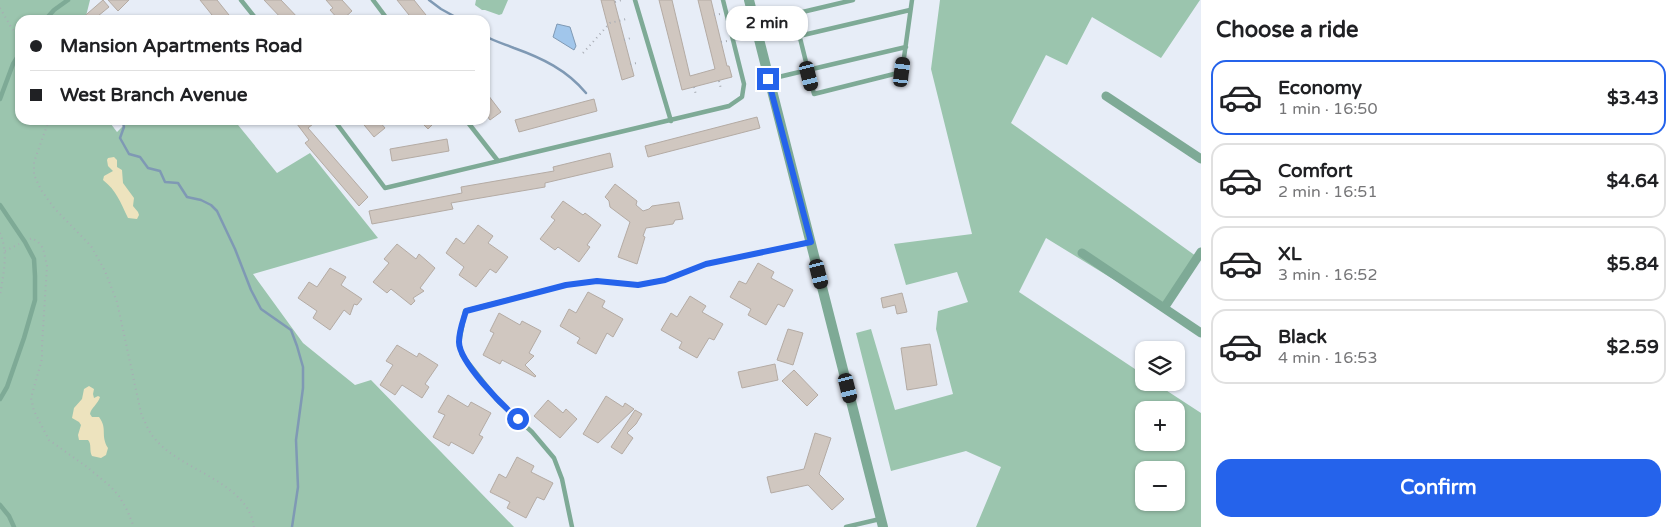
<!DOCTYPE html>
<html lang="en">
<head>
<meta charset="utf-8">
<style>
  body { margin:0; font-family:"Varela Round",sans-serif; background:#f2f2f2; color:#202124; height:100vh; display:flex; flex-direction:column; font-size:19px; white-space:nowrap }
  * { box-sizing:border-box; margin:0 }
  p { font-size:16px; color:#757577 }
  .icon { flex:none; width:28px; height:28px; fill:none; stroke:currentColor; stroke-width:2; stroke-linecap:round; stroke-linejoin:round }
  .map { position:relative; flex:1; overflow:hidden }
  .panel { display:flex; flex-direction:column; background:#fff; width:475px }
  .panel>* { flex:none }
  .top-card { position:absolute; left:15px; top:15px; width:475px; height:110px; border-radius:15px; box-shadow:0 1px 4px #0004; display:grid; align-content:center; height:110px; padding:0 15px; background:#fff }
  .buttons { position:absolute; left:1135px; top:341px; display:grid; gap:10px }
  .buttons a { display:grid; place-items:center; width:50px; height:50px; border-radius:10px; background:#fff; box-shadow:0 1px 4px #0004; font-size:25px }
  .end { position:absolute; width:22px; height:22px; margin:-11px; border:6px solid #2563eb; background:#fff; box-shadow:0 0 0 2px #fff }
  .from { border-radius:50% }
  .bubble { position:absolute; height:35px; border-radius:15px; background:#fff; box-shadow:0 1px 4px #0004; font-size:16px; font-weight:800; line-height:35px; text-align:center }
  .car { position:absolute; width:15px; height:30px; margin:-15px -8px; border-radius:6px; box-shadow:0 0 4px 1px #0007; background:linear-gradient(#222 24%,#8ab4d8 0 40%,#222 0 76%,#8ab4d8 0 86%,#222 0) }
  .top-card b { display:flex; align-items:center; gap:18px; height:48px; font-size:19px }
  .top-card b+b { border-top:1px solid #e0e0e0 }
  .top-card i { width:12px; height:12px; background:#202124 }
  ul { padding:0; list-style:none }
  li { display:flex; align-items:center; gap:15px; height:75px; margin:0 10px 8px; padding:0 5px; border:2px solid #e0e0e0; border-radius:15px }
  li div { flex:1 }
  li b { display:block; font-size:19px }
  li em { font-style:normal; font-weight:800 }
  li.on { border-color:#2563eb }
  li>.icon { width:45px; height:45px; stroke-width:1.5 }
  h2 { padding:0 15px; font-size:22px; line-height:60px }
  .action { display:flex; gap:10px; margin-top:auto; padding:10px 15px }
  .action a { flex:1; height:58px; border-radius:15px; background:#2563eb; color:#fff; font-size:20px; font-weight:800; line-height:58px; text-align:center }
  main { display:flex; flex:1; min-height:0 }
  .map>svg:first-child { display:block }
</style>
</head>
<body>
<main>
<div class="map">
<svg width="1201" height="527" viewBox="0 0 1201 527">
  <rect width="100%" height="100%" fill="#e7edf7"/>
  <path fill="#9bc5ae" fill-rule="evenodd" d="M0,0H90L85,20H20V120H108L117,132L129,120H234L277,173L310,153L378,238L253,274L303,343L355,385L371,380L514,527H0Z
    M476,0H508L502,14L499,15L485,10H482L475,5Z
    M940,0H1200L1161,58L1092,17L1067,65L1046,55L1011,123L1200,259L1165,311L1046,238L1019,292L1144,375V382L1155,383L1201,413V527H976L1001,467L966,451L891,471L856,333L871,329L895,410L953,394L936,329L938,311L968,302L957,272L906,285L894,244L972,234L931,69ZM1144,410H1176V442H1144ZM1144,470H1176V502H1144Z"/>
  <path fill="#ede3be" d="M114,157L117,160V167L122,170L123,183L134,198L133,206L138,212L139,215L137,219L128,218C120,202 117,191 103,180L104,176L113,171L108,166L107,160L108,158Z
    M89,386L94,389L93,394L94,398L98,396L100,397C98,404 91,408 90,414L92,417H99C108,429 100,435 108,448L106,455L101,458L92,456C89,451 92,444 88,440H79L78,435L81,425L79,422L72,418L74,408L82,399L84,389Z"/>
  <path fill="#a1c6eb" stroke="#7f99b4" d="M557,24L570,27L576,46L574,50L553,37Z"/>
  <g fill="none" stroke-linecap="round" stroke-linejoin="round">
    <path stroke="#7f99b4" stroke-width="2.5" d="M429,0L441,9L461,20
      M485,36C494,41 504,44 514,48C542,58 567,70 586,93
      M19,99H20
      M84,120H89
      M106,120L110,123L119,121L123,123L124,127L120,138L129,154L140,157L148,168L160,171L165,182L178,183L187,197L201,200L211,205L217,211L235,249L251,290L261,309L291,330L297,346L303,367V388L296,440L298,487L292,527"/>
  </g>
  <path fill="#d0c7c0" stroke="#b4aba4" d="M103,0L109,7L98,16L102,20H80Z
    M108,0H129L118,11Z
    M200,0H217L233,20H216Z
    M264,0H281L300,20H283Z
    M326,0H342L352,11L342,20H339L330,10L333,8Z
    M397,0H414L430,20H413Z
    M601,0H614L634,76L622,80Z
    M659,0H672L690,76L715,69L698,0H711L727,66H729L732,77L682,90Z
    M485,91L501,112L490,120L485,113Z
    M594,99L597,111L519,132L515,120Z
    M757,117L760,128L648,157L645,146Z
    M294,120H318L308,128L368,197L359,206L305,143L309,140Z
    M360,120H378L385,128L374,137Z
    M419,120H437L428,129Z
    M447,139L449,151L392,161L390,149Z
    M610,153L613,167L545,183V187L451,203L453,209L372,224L369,211L462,193L461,187L554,171L553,167Z
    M615,184L637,201L636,205L643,211L649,209L652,206L679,202L683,219L675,220L673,224L646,228L643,236L645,237L637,264L618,257L630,222L610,207L609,201L605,197Z
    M563,201L583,215L585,213L601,225L587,245L590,247L579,262L558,247L555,250L540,239L555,220L551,217Z
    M478,225L493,236L488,243L508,257L496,273L490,269L476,287L459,275L464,267L446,253L456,238L464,244Z
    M397,244L416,259L419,254L435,268L420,288L424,291L413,298L415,301L411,305L391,289L387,293L373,282L389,263L384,259Z
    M758,263L774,272L771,278L793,290L784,307L778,304L766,325L748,315L751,309L730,297L739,281L746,284Z
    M330,268L346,277L341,285L362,299L357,305L354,304L350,315L344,310L330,330L313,318L317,311L298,298L309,282L317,287Z
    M588,292L605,301L602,307L623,319L613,337L607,333L596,354L577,343L580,338L560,326L569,309L576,313Z
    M902,293L907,312L897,314L895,305L883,308L881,298Z
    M690,296L706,306L702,312L723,324L714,340L709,338L697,358L679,348L682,342L661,330L671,313L677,317Z
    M499,313L520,325L522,321L541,331L529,353L534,356L525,365L536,376L535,377L502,360L500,364L483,355L494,333L490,331Z
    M788,329L803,333L793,365L777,360Z
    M930,344L937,385L907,390L901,348Z
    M397,345L417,357L419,353L438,365L425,384L429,387L422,398L402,385L395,395L380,385L393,365L386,361Z
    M775,364L778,380L742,388L738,372Z
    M794,370L818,395L807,406L782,381Z
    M448,395L468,407L471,402L491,413L479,435L483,437L473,454L451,442L449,446L433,437L445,415L438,412Z
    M606,396L623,407L625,403L634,409L598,443L583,434Z
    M548,400L563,413L566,409L577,419L560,438L534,416Z
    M635,410L642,414L636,424L627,433L633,438L622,454L611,447Z
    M815,433L831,438L819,474L844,499L832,510L808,485L771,493L767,477L804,469Z
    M517,457L534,466L531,472L553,483L544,500L537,497L526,518L507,508L510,502L490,492L499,474L506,478Z"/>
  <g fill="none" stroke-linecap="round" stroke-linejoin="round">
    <path stroke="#a8acb4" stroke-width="2" stroke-dasharray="1 4" stroke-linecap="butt" d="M615,2L622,0
      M0,8L11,27L20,38
      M714,15L720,14
      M624,40L631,38
      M721,42L727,41
      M583,53L610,23L626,19
      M630,64L637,63
      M719,81L721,89
      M694,87L696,95
      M49,120L34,162V175L41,190L55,209L91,246L105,271L117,302L141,413C145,422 149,433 156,440C182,471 248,482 254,527
      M0,233C9,254 3,274 0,296
      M30,239L32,238L38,242L43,248L47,266L42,345V359L31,398L34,411L49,440L87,467L110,486L119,496L127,510L134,527
      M5,251L19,244"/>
    <path stroke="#7eaa96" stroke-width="4.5" d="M241,0L257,20
      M373,0L388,20
      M635,0L671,121
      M45,20L54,10L68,0
      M799,36L910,10
      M906,47L808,70L814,94L902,72L912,0
      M770,79L808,70L794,14L853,0
      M0,99L13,64L20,53
      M334,120L385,188L729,106L742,97L744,84L723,0
      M466,120L498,161
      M0,205L25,242L34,259L35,276V300L24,338L7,387L0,399
      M0,505L9,516L14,527
      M572,527L562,479L554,458L532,432L499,402L462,355L459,343L465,311L566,285L597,281L638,285L665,280L706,264L811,242
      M846,527L880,519"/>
    <path stroke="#7eaa96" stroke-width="9" d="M1106,96L1201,159
      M1082,253L1201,333
      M1164,308L1201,252"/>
    <path stroke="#7eaa96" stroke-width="10" d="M749,0L883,527"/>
  </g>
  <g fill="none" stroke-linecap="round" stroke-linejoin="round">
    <path stroke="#2563eb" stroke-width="6" d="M518,419C502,405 459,362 459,342C459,331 463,321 466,311L566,285L597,281L638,285L665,280L706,264L811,242L768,79"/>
  </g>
</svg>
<div class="buttons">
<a><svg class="icon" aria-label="layers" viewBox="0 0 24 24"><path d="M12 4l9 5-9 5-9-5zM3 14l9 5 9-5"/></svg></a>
<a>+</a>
<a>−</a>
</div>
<i class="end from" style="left:518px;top:419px"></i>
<i class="end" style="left:768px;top:79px"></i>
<div class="bubble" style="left:726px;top:6px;width:82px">2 min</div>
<i class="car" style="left:902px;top:72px;rotate:7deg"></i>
<i class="car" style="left:809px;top:76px;rotate:166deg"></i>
<i class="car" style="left:819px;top:274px;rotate:166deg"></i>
<i class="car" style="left:848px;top:388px;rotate:166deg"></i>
<div class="top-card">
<b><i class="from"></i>Mansion Apartments Road</b>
<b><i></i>West Branch Avenue</b>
</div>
</div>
<section class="panel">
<h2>Choose a ride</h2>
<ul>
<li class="on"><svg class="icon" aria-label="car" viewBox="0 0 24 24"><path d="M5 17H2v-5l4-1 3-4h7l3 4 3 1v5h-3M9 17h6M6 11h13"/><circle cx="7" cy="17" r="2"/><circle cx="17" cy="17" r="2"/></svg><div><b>Economy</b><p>1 min · 16:50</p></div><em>$3.43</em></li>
<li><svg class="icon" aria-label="car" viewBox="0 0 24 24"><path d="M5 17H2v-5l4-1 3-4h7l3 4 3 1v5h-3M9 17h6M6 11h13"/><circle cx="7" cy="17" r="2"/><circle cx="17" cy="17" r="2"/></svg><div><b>Comfort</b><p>2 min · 16:51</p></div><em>$4.64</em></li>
<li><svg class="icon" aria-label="car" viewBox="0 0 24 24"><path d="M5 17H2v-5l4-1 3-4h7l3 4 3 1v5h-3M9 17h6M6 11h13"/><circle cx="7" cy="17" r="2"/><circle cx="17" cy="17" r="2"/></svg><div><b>XL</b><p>3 min · 16:52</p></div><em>$5.84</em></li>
<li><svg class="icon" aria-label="car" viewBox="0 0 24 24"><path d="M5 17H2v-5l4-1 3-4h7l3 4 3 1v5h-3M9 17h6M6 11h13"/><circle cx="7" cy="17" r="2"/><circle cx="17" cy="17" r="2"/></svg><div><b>Black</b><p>4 min · 16:53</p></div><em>$2.59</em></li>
</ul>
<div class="action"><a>Confirm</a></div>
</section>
</main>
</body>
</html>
